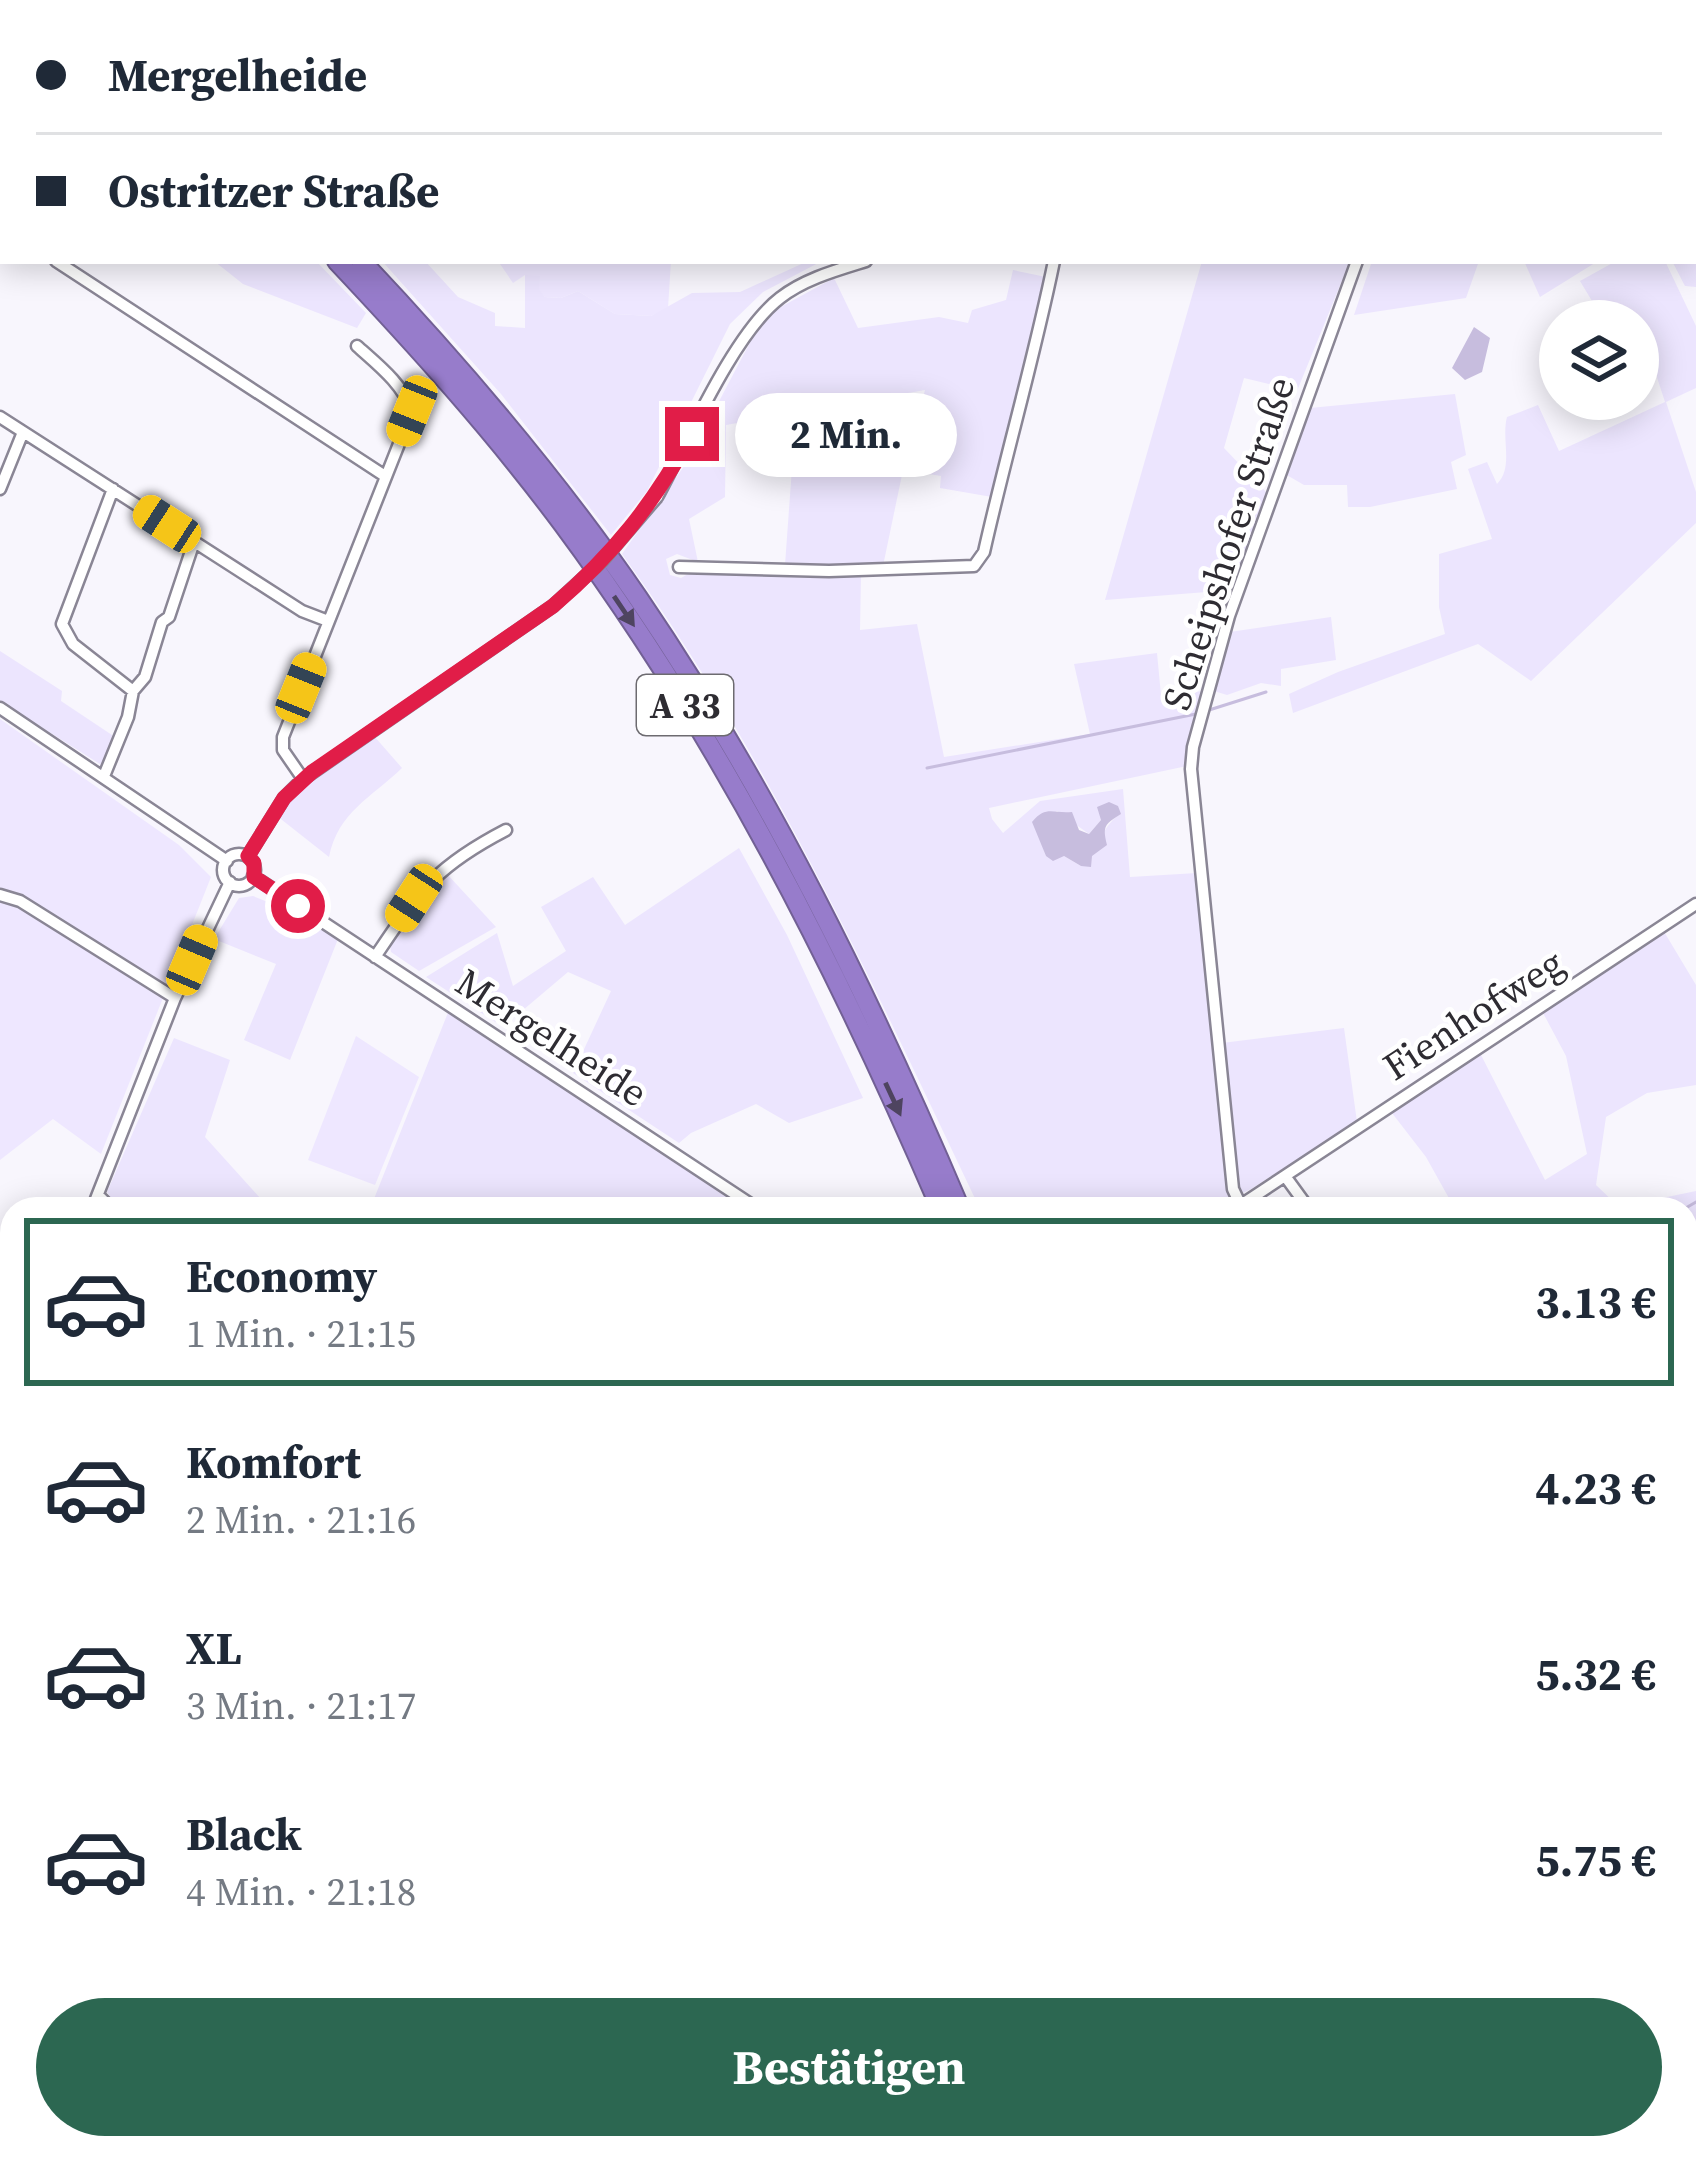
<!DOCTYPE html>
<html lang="de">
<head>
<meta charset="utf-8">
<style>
  body { margin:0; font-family:"Source Serif 4",serif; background:#f2f2f3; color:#1f2937; height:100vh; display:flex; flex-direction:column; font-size:45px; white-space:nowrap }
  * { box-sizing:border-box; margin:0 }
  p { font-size:39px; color:#747a83 }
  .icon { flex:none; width:66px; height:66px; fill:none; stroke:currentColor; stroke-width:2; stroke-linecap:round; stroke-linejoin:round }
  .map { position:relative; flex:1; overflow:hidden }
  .details { position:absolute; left:0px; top:1197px; width:1698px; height:963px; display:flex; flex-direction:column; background:#fff; border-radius:36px 36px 0 0; box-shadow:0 6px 30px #0003 }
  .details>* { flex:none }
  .guide { position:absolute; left:0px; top:0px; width:1698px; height:264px; box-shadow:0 6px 30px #0003; display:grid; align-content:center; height:264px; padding:0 36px; background:#fff }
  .fabs { position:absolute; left:1539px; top:300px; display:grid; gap:24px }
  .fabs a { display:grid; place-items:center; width:120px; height:120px; border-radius:50%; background:#fff; box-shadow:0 6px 30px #0003; font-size:60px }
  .end { position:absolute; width:54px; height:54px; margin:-27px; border:15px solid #e11d48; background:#fff; box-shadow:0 0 0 6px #fff }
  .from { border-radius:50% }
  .bubble { position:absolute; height:84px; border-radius:42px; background:#fff; box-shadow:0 6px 30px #0003; font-size:39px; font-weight:700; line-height:84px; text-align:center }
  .car { position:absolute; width:36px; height:72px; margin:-36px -18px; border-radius:15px; box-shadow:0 0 9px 3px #0007; background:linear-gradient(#f5c518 24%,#345 0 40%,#f5c518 0 76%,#345 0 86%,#f5c518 0) }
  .guide b { display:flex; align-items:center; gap:42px; height:114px; font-size:45px }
  .guide b+b { border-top:3px solid #e0e1e3 }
  .guide i { width:30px; height:30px; background:#1f2937 }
  ul { padding:21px 0 0; list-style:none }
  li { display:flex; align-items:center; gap:36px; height:168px; margin:0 24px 18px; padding:0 12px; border:6px solid transparent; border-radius:0px }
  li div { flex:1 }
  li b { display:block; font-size:45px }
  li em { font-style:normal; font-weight:700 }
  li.current { border-color:#2c6751 }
  li>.icon { width:108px; height:108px; stroke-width:1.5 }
  .cta { display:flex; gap:24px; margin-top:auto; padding:24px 36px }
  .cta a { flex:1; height:138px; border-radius:72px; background:#2c6751; color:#fff; font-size:48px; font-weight:700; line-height:138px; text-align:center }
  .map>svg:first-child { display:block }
</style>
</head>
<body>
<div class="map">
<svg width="1696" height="2158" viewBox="0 0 1696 2158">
  <rect width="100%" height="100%" fill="#f8f6fd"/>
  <path fill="#eee7ff" d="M498,261H671L668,308L651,316L615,314L578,291L561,298L545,297L525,275L513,283Z
    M0,719L179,845L211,877L101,1154L53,1119L0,1160Z
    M356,1036L419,1077L375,1185L308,1160Z
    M0,1764L12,1801V1899L0,1902Z"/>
  <path fill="#ece5fe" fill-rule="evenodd" d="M1696,55V287L1685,286L1672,261H1695Z
    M214,261H316L366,313L357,328L243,284Z
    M382,261H425L458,297L495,313V326L525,328V275L540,276L539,289L545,297L561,298L578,291L615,314L651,316L692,293L740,292L808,261H822L763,292L730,324L647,491L611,535L501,394Z
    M1202,261H1350L1297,391L1244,378L1224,448L1268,494L1232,590L1105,600Z
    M1372,261H1479L1466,298L1354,315Z
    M1524,261H1598L1540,297Z
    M1616,261H1665L1696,326V388L1666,402L1696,492V523L1531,681L1478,644L1293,713L1289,694L1338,672L1445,634L1439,607V554L1492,539L1468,469L1487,462L1497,484C1514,467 1501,440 1507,417L1538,405L1559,451L1665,402L1638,319L1604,321L1580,281Z
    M1013,270L1046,277L1023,387L1012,414L992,497L940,488L941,476L903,470L883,566L785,565L795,426L839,417L837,441L911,447L925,390L726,425L725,497L689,519L698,562L677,554L666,559L670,575L681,578L695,570L861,574L860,630L917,624L944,757L1090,734L1074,664L1157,653L1161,695L1204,691L1187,766L989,808L992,819L1003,833L1040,801L1123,789L1130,877L1197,873L1214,1044L1344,1028L1357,1122L1251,1189L1209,1209H980C873,984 769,756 622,554L687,462L755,333L777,309L834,278L858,328L939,317L968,323L972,310L1006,300ZM1057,811L1089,834L1101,820L1120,814C1100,828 1099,850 1081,866L1064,856H1046L1036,827Z
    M1455,394L1466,455L1451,462L1457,489L1370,507H1348L1347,485H1304L1285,474L1310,408Z
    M1331,617L1336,660L1281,669V686L1261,683L1227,695L1214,691L1230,632Z
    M0,651L62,691L61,701L115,737L103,766L0,701Z
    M374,736L402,768C371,798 338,812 329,857L277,816L315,777Z
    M739,848L787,935L863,1098L789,1123L756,1104L691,1133L679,1143L573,1073L611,991L568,972L503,1027L426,977L497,933L513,986L566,951L541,907L593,877L625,925Z
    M447,874L496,927L419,971L391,952L390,946L417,902Z
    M253,896C284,908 310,921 338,939L290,1060L244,1040L276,964L214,939L239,898Z
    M1663,930L1696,985V1085L1647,1093L1606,1117L1596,1185L1619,1207L1696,1191V1293L1686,1296V1209H1455L1426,1157L1392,1113L1480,1053L1545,1180L1587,1154L1566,1056L1542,1011Z
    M449,1010L729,1196L747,1209H370Z
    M174,1038L230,1060L205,1137L270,1209H119L107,1192Z
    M0,1557L6,1564L12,1559V1618L0,1625Z
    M1696,1807V1954L1686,1926V1815Z
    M12,1899V2139L0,2102V1902Z
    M15,2148H101L103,2158H18Z
    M436,2148H580L588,2158H444Z
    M1303,2148H1603L1609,2158H1306Z"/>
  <path fill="#c7bdde" d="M1474,327L1490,338L1482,372L1465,380L1452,368Z
    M1109,802L1118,806L1121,814C1105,824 1102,826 1107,845L1092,856L1091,867L1081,866L1064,856L1053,861L1046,856L1032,822C1046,805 1053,814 1072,812L1079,830L1089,834L1101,820L1097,807Z"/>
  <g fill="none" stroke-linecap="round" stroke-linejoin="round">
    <path stroke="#c7bdde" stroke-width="3" d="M1206,711L1266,692
      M927,768L1196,714
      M1684,1209L1696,1202
      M1686,1811L1696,1803
      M123,2158L134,2148
      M643,2158L649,2148
      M667,2158L674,2148"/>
    <defs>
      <path id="street" d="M144,0L147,3
        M736,0L738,3
        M884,0L886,3
        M406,3V0
        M863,3L871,0
        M1530,3L1532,0
        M0,195L3,187
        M0,224L3,226
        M56,261L385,476
        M0,417L302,611L328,621
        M0,489L23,432
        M113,489L62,624L73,644L133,691
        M657,497C687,442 733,334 780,298C804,279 837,270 866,261
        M679,567L829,571L974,566L984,552C1006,454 1034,359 1054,261
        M0,708L227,861
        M104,776L128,717L133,691L145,677L162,622L169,617L194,542
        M303,779L283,750V737L412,411C403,384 377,364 357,346
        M223 870a16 16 0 1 1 32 0a16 16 0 1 1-32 0Z
        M248,856L284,798L303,779L553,606
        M253,876L758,1209
        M0,895L20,901L175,998
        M375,957C420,891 433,868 506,830
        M1285,1176L1309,1209
        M98,1195L112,1209
        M1241,1206L1233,1189L1191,769L1193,747L1229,616L1357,261
        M1238,1207L1696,904
        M92,1209L175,998L230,882
        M0,1410L12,1393
        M1686,1606H1696
        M354,2158L365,2148"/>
      <path id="secondary" d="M632,3L635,0
        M0,104H3
        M0,1743L12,1780
        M110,2148L112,2158"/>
      <path id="highway" d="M57,0L60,3
        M84,0L87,3
        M337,261C416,345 494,431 563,524C719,734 838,969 941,1209
        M361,261C461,367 556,478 638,598C768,789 870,997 960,1209
        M1271,2148L1274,2158
        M1287,2148L1291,2158"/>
    </defs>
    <use href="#street" stroke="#8a8695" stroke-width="15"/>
    <use href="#secondary" stroke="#8a8695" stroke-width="18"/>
    <use href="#highway" stroke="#726095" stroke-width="22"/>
    <use href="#street" stroke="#fff" stroke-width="10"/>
    <use href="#secondary" stroke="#e0d8ef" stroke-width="14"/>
    <use href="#highway" stroke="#977ccb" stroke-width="18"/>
    <path stroke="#4d4b51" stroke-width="3" stroke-dasharray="6 12" stroke-linecap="butt" d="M0,2122L11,2158"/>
    <defs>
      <path id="street-bridge" d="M553,606L602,561L657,497"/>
    </defs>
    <use href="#street-bridge" stroke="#8a8695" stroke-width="15" stroke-linecap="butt"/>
    <use href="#street-bridge" stroke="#fff" stroke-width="10"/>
  </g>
  <defs><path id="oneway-solid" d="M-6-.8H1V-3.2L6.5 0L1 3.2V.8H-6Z" transform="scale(3)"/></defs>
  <g fill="#4e4460">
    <use href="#oneway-solid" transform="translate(624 611) rotate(56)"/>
    <use href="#oneway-solid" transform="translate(893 1099) rotate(65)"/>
  </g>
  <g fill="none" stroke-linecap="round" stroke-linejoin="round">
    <path stroke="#e11d48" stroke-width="15" d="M298,906L254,877V863L248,856L284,798L312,772L553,606C614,554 653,504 692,434"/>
  </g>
  <g text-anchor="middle" stroke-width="9" stroke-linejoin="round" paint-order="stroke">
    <rect fill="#fff" stroke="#6d6b70" stroke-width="3" x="637" y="675" width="96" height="60" rx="9"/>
    <g font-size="36" font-weight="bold" fill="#2e2c32">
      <text x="685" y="718">A 33</text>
    </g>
    <g font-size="39" fill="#2e2c32" stroke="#fff">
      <text transform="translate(1228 543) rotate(-72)" y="14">Scheipshofer Straße</text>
      <text transform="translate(1473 1014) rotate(-33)" y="14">Fienhofweg</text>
      <text transform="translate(552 1037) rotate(33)" y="14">Mergelheide</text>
    </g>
  </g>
</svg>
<div class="fabs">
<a><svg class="icon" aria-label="layers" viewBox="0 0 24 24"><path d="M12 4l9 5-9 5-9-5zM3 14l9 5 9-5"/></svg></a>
</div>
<i class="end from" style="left:298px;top:906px"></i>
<i class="end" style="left:692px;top:434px"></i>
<div class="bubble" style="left:735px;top:393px;width:222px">2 Min.</div>
<i class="car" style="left:412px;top:411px;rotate:202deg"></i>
<i class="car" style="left:167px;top:524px;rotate:303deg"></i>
<i class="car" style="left:301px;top:688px;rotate:22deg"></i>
<i class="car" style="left:414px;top:898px;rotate:213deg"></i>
<i class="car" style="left:192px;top:960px;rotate:23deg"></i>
<div class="guide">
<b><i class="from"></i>Mergelheide</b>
<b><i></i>Ostritzer Straße</b>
</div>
<section class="details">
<ul>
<li class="current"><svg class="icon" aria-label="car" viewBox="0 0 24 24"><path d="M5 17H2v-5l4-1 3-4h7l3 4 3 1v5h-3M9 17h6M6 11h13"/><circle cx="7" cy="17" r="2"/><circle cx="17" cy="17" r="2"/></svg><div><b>Economy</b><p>1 Min. · 21:15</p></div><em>3.13 €</em></li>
<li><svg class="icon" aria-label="car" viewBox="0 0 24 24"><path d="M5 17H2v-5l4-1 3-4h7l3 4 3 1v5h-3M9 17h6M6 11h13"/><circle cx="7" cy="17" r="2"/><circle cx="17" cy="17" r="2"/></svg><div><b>Komfort</b><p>2 Min. · 21:16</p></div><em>4.23 €</em></li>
<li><svg class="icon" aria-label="car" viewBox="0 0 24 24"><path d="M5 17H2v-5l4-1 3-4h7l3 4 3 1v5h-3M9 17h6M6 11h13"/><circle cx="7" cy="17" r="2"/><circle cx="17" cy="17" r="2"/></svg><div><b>XL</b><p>3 Min. · 21:17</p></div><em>5.32 €</em></li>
<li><svg class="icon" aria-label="car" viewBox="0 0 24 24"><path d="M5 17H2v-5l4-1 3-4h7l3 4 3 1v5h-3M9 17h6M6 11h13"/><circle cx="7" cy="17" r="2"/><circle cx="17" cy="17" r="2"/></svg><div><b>Black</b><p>4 Min. · 21:18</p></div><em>5.75 €</em></li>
</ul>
<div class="cta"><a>Bestätigen</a></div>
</section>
</div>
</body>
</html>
